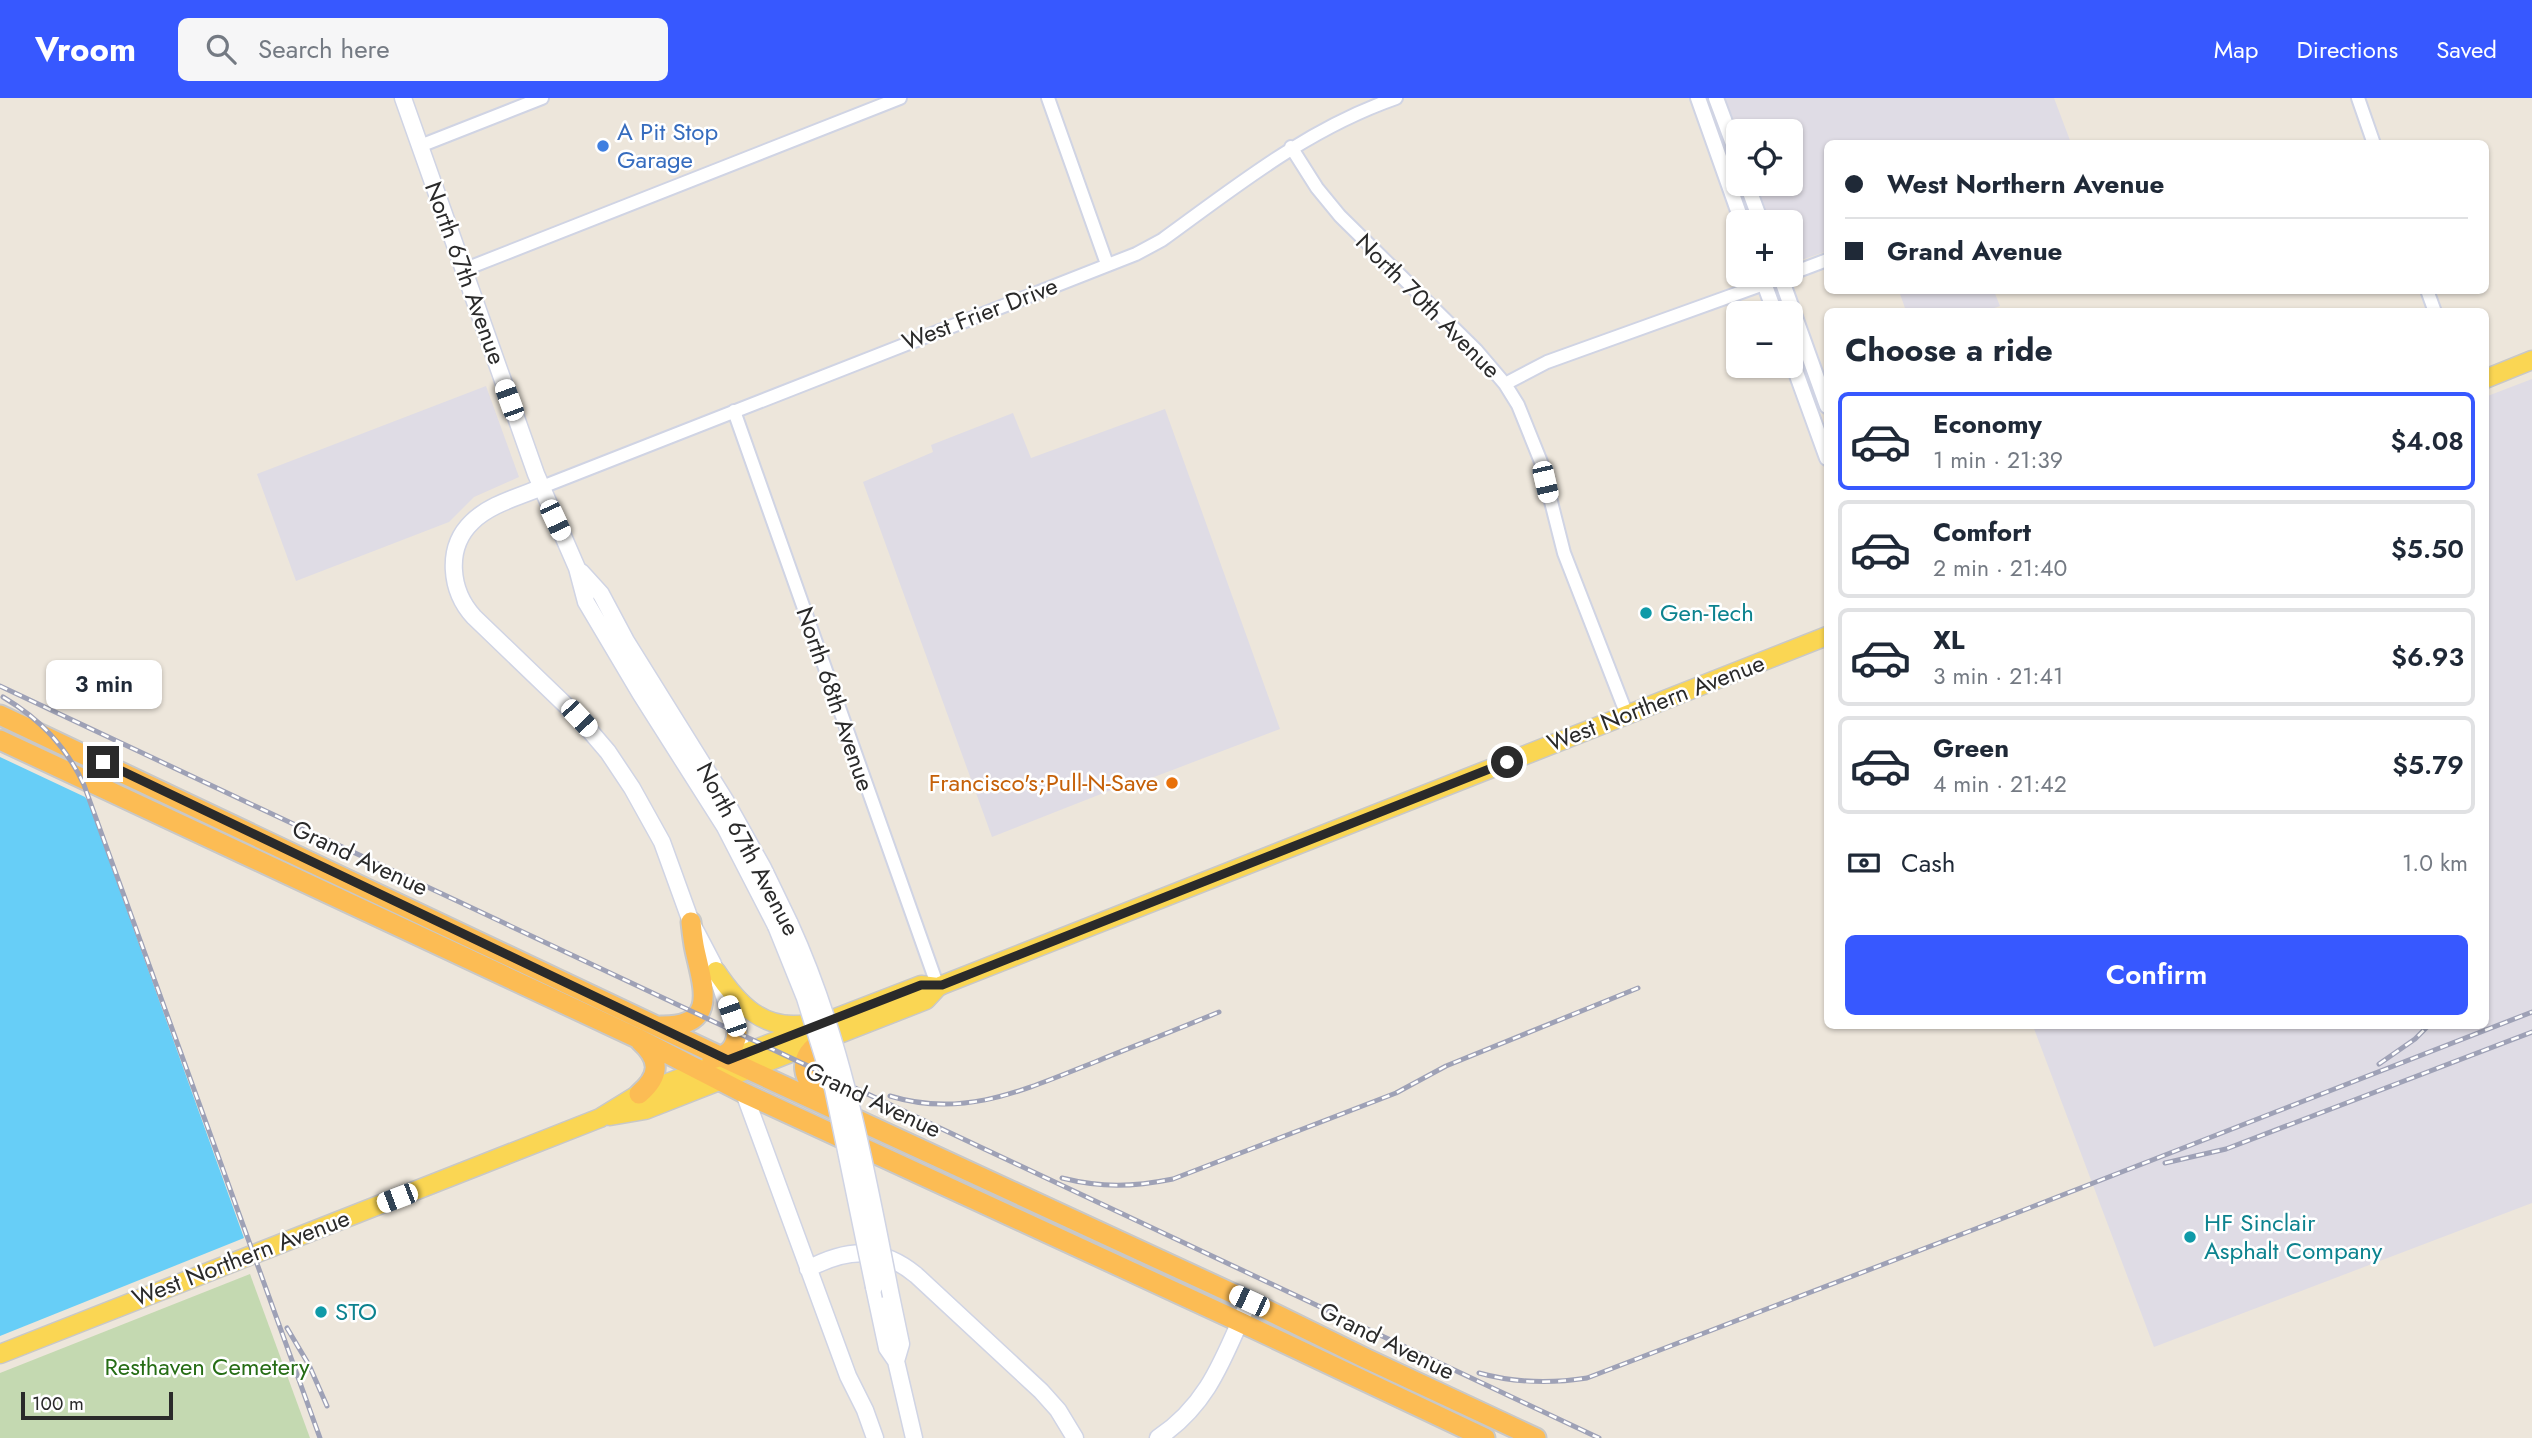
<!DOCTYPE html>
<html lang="en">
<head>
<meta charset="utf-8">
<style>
  body { margin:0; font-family:Jost,sans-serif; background:#f6f6f7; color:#1f2937; height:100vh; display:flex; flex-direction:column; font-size:26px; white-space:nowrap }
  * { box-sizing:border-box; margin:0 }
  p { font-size:23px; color:#747a83 }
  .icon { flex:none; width:38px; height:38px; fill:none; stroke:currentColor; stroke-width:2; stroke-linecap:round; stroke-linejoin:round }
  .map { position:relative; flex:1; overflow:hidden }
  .drawer { position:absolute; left:1824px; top:210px; width:665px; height:721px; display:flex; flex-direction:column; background:#fff; border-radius:10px; box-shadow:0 2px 5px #0004 }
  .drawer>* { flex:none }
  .top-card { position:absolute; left:1824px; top:42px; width:665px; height:154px; border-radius:10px; box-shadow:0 2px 5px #0004; display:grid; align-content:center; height:154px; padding:0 21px; background:#fff }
  .fabs { position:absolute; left:1726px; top:21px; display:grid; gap:14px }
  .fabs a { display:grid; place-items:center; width:77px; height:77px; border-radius:10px; background:#fff; box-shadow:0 2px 5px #0004; font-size:35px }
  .scale { position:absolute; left:21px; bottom:18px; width:152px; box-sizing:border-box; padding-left:7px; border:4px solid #2a2a2a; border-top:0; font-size:19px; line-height:24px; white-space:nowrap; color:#2a2a2a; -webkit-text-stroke:5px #fff; paint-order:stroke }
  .end { position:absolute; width:32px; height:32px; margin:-16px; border:9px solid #2a2a2a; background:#fff; box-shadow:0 0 0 4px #fff }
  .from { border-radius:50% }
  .bubble { position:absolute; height:49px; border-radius:10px; background:#fff; box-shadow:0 2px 5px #0004; font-size:23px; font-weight:600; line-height:49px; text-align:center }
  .car { position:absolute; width:21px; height:42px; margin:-21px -10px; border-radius:9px; box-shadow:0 0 5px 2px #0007; background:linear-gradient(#fff 24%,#345 0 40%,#fff 0 76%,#345 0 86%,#fff 0) }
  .top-card b { display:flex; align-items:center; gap:24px; height:66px; font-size:26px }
  .top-card b+b { border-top:2px solid #e0e1e3 }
  .top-card i { width:18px; height:18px; background:#1f2937 }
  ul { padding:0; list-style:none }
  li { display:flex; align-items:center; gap:21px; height:98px; margin:0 14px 10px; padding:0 7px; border:4px solid #e0e1e3; border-radius:10px }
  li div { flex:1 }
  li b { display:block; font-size:26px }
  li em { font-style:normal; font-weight:600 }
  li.selected { border-color:#3758ff }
  li>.icon { width:63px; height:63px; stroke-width:1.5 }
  h2 { padding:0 21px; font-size:32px; line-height:84px }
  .pay { display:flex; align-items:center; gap:18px; height:77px; padding:0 21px; font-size:26px }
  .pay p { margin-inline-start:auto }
  .action { display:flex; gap:14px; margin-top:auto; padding:14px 21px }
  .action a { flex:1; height:80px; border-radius:10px; background:#3758ff; color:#fff; font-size:28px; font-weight:600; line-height:80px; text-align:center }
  header { display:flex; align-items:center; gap:42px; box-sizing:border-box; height:98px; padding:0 35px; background:#3758ff; color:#fff }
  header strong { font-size:33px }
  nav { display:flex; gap:38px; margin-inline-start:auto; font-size:24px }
  .search { width:490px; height:63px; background:#f6f6f7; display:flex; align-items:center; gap:18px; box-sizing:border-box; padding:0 24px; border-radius:10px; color:#747a83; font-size:26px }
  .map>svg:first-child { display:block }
</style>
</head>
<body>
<header>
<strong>Vroom</strong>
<div class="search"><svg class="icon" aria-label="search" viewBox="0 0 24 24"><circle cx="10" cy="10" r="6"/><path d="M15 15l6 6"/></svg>Search here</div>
<nav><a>Map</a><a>Directions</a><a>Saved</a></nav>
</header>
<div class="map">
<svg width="2532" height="1340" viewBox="0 0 2532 1340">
  <rect width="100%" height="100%" fill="#ede6db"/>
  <path fill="#dfdce5" d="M1723,0H2054L2071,45L1827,46V153L1790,166V124H1767L1754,86H1790V33H1738V41Z
    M1899,193H1994L2000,208L1986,213H1906Z
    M2532,281V1105L2154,1249L2033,928H2485V299Z
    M486,288L519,379L474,399L449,424L296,483L257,376Z
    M1165,311L1280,631L1141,684L1139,681L992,739L863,384L933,354L931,347L1013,315L1031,360Z"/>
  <path fill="#c4d9b1" d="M250,1176L310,1340H0V1275Z"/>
  <path fill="#67cef7" d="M0,659L85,699L88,703L244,1140L0,1238Z"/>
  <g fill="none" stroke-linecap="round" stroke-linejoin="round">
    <defs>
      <path id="minor" d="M1048,0L1107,166
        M2358,0L2374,46
        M420,48L542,0
        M1291,49L1317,90L1340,118L1476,252L1505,286L1518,307L1541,364L1564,455L1627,617
        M463,172L900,0
        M1790,176L1827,162
        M2427,192L2435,214
        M1505,286L1547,264L1789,177
        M734,313L938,889
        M542,389L1136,156L1162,142C1238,87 1307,31 1396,0"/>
      <path id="tertiary" d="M1698,0L1742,124
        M1716,0L1738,59
        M1747,86L1761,124
        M1761,177L1775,215
        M1780,177L1827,308
        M1790,258L1827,360"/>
      <path id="secondary" d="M403,0L536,376L577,470L586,504L640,595L725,729L776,828
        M542,389C519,399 490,406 472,424C445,450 450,493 474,519L579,620L608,654L632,690L662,744L691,824L713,866L740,944
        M581,474L601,496L626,543L725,702L763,770L790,826
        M744,995L848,1278L865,1312L875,1340
        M808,1171C847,1150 881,1148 916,1177L1041,1293L1058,1312L1075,1340
        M874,1189L887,1250L896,1263L914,1340
        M891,1198L901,1246L896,1263
        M1158,1340C1210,1305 1224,1258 1249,1203"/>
      <path id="primary" d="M2485,281L2532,262
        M716,873C738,906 763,933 806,926
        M610,1018L645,1012L926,902L938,889
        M0,1256L600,1020L639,996L921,887L938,889L942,887L1827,538"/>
      <path id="trunk" d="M0,617L728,962L1249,1203L1365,1260L1536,1340
        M0,642L637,940L744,995L1240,1224L1485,1340
        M661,928C719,929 703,889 695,852C693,843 692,833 691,824
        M824,942C794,960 802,983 826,1002
        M712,961C728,957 735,952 737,935
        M639,996C660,978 661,962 640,943"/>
    </defs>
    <use href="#minor" stroke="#d0d4e4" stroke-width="16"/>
    <use href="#tertiary" stroke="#d0d4e4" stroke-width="18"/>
    <use href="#secondary" stroke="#d0d4e4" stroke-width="19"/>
    <use href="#primary" stroke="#c8c8c8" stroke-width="21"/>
    <use href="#trunk" stroke="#c8c8c8" stroke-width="23"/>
    <use href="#minor" stroke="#fff" stroke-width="12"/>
    <use href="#tertiary" stroke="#fff" stroke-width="14"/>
    <use href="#secondary" stroke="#fff" stroke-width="16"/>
    <use href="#primary" stroke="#fad653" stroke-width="18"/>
    <use href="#trunk" stroke="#fcbc54" stroke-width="19"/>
    <defs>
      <path id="rail" d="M0,588L1599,1340
        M3,599C40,621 66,648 84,687L320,1340
        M2379,966L2415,941L2428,928
        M890,998C965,1021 1026,991 1095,964C1137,947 1178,931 1219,914
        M2165,1065L2226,1051L2532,934
        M1062,1080C1102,1090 1133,1089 1173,1081L1396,995L1446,968L1638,890
        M287,1230L309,1267L327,1308
        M1479,1275C1515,1285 1549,1286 1587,1280L1970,1133L2532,914"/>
    </defs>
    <use href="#rail" stroke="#9ea1b6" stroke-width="5"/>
    <use href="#rail" stroke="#fff" stroke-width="2.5" stroke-dasharray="8" stroke-linecap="butt"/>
    <defs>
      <path id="secondary-bridge" d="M790,826C844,944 866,1071 891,1198
        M776,828L805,900L833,990L874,1189"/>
    </defs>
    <use href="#secondary-bridge" stroke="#d0d4e4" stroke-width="19" stroke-linecap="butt"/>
    <use href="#secondary-bridge" stroke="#fff" stroke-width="16"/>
  </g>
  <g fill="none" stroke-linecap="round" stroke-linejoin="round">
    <path stroke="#2a2a2a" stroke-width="9" d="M103,664L728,962L921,887H942L1507,664"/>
  </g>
  <circle fill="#3f7fe0" stroke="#fff" stroke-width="2.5" cx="603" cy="48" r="7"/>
  <g fill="#0f9aa8" stroke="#fff" stroke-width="2.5">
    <circle cx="1646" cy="515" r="7"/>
    <circle cx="2190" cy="1139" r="7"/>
    <circle cx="321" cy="1214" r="7"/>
  </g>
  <circle fill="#e8710a" stroke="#fff" stroke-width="2.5" cx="1172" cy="685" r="7"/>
  <g text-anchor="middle" stroke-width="5" stroke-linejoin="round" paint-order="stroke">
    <g font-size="24" fill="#366cbe" stroke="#fff" text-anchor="start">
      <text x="617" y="42">A Pit Stop<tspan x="617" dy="28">Garage</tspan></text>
    </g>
    <g font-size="24" fill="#2a2a2a" stroke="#fff">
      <text transform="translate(465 175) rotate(70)" y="8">North 67th Avenue</text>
      <text transform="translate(1428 208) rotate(45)" y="8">North 70th Avenue</text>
      <text transform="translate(980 216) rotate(-21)" y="8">West Frier Drive</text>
      <text transform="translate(835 601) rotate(71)" y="8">North 68th Avenue</text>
      <text transform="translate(1656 605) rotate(-21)" y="8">West Northern Avenue</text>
      <text transform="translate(748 751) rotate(62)" y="8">North 67th Avenue</text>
      <text transform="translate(360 760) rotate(25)" y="8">Grand Avenue</text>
      <text transform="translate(873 1002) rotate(25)" y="8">Grand Avenue</text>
      <text transform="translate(241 1160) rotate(-21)" y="8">West Northern Avenue</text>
      <text transform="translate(1387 1243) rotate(26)" y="8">Grand Avenue</text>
    </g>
    <g font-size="24" fill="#0d838f" stroke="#fff" text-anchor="start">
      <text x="1660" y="523">Gen-Tech</text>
      <text x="2204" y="1133">HF Sinclair<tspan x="2204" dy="28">Asphalt Company</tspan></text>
      <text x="335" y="1222">STO</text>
    </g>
    <g font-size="24" fill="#c56008" stroke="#fff" text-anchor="end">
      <text x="1158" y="693">Francisco's;Pull-N-Save</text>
    </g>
    <g font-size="24" fill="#266d15" stroke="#fff">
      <text x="207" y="1277">Resthaven Cemetery</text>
    </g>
  </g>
</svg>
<div class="fabs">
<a><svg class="icon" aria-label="locate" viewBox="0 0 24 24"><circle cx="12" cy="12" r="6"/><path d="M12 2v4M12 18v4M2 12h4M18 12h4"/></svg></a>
<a>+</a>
<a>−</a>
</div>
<div class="scale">100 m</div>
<i class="end from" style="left:1507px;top:664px"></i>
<i class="end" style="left:103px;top:664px"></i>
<div class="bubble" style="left:46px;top:562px;width:116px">3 min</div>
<i class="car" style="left:509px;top:302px;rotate:340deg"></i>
<i class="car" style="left:1545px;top:384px;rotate:167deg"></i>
<i class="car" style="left:555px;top:422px;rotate:155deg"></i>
<i class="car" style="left:579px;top:620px;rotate:137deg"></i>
<i class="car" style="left:732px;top:918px;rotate:341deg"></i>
<i class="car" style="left:397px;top:1100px;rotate:249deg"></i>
<i class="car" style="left:1249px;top:1203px;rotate:295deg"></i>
<div class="top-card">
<b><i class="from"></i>West Northern Avenue</b>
<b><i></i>Grand Avenue</b>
</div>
<section class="drawer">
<h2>Choose a ride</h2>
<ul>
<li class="selected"><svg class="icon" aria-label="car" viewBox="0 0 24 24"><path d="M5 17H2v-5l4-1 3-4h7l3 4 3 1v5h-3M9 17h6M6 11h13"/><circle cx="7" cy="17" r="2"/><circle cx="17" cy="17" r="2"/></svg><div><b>Economy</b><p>1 min · 21:39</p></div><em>$4.08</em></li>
<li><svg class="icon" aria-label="car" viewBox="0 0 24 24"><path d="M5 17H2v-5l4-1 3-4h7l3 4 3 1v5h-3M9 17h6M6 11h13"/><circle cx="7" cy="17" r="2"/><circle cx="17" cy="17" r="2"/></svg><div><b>Comfort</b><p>2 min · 21:40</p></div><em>$5.50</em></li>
<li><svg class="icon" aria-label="car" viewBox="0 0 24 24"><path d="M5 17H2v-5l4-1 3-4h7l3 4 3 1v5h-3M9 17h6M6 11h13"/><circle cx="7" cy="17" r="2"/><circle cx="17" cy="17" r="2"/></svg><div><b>XL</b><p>3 min · 21:41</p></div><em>$6.93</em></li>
<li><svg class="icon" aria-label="car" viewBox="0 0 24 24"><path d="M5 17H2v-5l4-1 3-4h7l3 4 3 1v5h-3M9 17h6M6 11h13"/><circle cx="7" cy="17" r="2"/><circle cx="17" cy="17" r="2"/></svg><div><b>Green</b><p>4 min · 21:42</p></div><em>$5.79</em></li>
</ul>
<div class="pay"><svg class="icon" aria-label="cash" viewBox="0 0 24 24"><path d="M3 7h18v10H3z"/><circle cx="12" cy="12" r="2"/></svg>Cash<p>1.0 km</p></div>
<div class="action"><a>Confirm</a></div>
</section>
</div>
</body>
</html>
